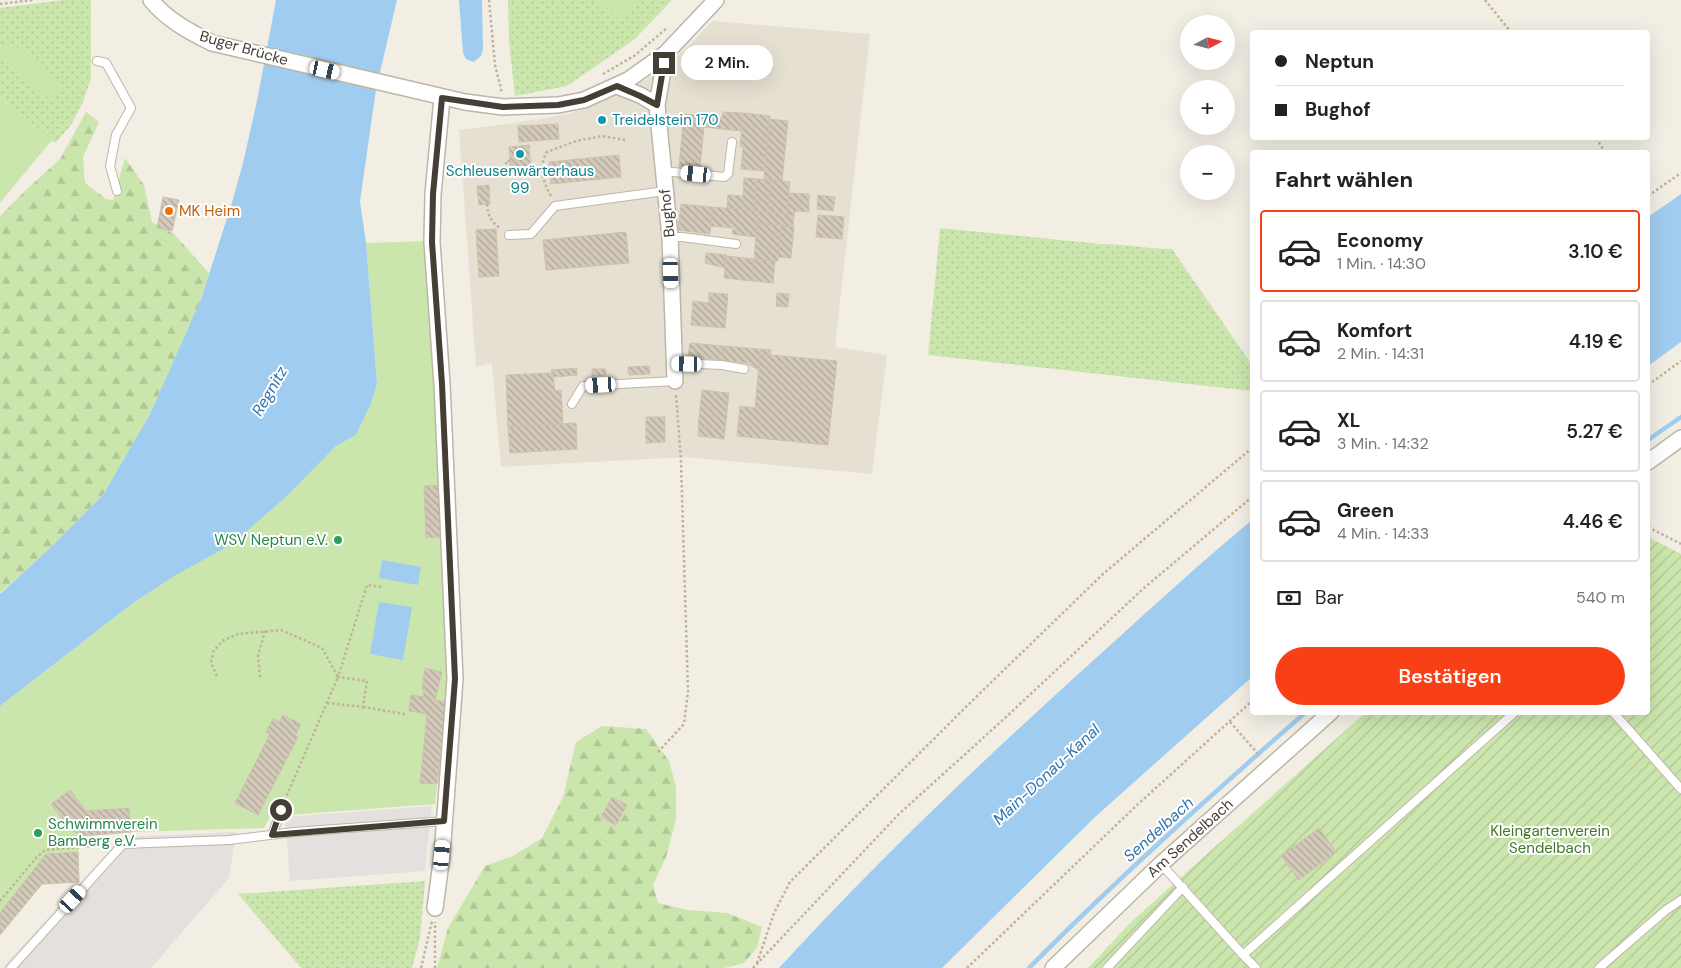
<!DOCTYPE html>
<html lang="de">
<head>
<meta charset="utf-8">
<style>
  body { margin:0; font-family:"DM Sans",sans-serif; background:#f2f2f2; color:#222; height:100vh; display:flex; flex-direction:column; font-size:19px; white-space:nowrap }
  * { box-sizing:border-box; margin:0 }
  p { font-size:16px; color:#767676 }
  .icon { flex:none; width:28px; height:28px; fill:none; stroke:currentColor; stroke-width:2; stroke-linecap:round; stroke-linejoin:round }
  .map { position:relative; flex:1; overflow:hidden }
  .details { position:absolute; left:1250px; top:150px; width:400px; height:565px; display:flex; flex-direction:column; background:#fff; border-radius:5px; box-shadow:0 5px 20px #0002 }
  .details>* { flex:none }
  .hud { position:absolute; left:1250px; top:30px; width:400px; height:110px; border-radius:5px; box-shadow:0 5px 20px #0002; display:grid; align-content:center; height:110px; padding:0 25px; background:#fff }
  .needle { width:32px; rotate:83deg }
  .controls { position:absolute; left:1180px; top:15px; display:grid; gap:10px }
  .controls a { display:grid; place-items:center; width:55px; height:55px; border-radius:50%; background:#fff; box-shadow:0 5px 20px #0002; font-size:25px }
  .end { position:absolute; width:22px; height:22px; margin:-11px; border:6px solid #443e34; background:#fff; box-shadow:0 0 0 2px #fff }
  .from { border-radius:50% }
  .bubble { position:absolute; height:35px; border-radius:18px; background:#fff; box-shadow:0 5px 20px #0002; font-size:16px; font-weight:600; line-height:35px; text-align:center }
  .car { position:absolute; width:15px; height:30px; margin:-15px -8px; border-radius:6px; box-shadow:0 0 4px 1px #0007; background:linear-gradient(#fff 24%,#345 0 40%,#fff 0 76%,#345 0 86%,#fff 0) }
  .hud b { display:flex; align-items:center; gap:18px; height:48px; font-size:19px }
  .hud b+b { border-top:1px solid #e0e0e0 }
  .hud i { width:12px; height:12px; background:#222 }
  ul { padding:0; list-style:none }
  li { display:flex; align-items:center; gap:15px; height:82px; margin:0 10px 8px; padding:0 15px; border:2px solid #e0e0e0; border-radius:5px }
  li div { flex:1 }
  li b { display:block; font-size:19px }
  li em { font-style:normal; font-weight:600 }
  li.on { border-color:#f83f15 }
  li>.icon { width:45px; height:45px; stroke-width:1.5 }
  h2 { padding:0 25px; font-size:22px; line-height:60px }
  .pay { display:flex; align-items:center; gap:12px; height:55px; padding:0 25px; font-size:19px }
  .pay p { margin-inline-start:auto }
  .cta { display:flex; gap:10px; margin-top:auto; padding:10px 25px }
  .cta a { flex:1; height:58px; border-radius:30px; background:#f83f15; color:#fff; font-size:20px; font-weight:600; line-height:58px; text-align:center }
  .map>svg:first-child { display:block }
</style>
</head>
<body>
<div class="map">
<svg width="1681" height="968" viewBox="0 0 1681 968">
  <defs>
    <pattern id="grass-dots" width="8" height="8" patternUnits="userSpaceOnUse" patternTransform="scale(1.25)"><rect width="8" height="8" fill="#cbe6ad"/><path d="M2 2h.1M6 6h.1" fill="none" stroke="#b0c695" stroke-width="1.8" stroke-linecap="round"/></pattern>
    <pattern id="forest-firs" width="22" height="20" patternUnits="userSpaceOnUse" patternTransform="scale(1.25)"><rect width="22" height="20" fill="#cbe6ad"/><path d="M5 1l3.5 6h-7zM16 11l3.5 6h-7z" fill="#b0c695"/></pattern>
    <pattern id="garden-furrows" width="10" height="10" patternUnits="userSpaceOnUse" patternTransform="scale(1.25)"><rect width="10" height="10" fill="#cbe6ad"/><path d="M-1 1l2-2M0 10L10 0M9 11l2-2" fill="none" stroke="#b0c695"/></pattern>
    <pattern id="building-back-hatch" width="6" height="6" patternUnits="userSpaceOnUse" patternTransform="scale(1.25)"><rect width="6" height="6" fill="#d3caba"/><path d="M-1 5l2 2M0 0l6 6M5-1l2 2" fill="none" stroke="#ada598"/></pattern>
  </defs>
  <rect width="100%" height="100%" fill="#f2eee4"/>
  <path fill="#e6e0d2" d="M712,21L870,34L835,347L887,355L872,474L685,457L501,467L492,363L476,367L459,130L514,123L569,114L630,88L660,72L691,44Z"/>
  <path fill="url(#grass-dots)" d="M63,0H91V79L82,104L71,125L55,143L0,97V8Z
    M508,0H672L635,39L567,86L515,96L509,41Z
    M940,228L1101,244C1125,244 1148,249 1172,249L1252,365V391L928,355Z
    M425,881L420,938L412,968H301L238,894Z"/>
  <path fill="url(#forest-firs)" d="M86,112L99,122L83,157L85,183L106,199L113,200L125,158L144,185L152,222L174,234L209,273L201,299L150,414L103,495L50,548L0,593V216L27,189L60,159Z
    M602,726L646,729L669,761L676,787V820L666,857L653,885L658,903L688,910L727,913L762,927L757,948L744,963L724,968H437L448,928L485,866L513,856L542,838L563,797L576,742Z"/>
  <path fill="url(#garden-furrows)" d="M1648,537L1681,554V968H1088L1131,922L1365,713L1648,712Z"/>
  <path fill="#cbe6ad" d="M599,0H637L619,19Z
    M9,41L65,86L53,102L0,60V53Z
    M0,97L52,140L0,203Z
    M428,241L434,325L448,678L435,804L288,815L275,808L264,828L131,832L82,836L78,852L79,882L42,884L0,935V706L133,603L289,494L336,446L356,435L377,382L366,243Z"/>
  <path fill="#e3e0dd" d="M432,806L425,871L290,881L285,817Z
    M236,832L229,878L151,968H2L122,837Z"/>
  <path fill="#a0ccef" d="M276,0H397L376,89L360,201L366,243L377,383L371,403L356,435L336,446L289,494L232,544L174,576L133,603L0,706V594L50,548L103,495L150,414L201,299L231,206L243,163L258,96Z
    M459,0H482L483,49L481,56L474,62L466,59L463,53Z
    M1681,194V342L1648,366V217Z
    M1252,520V677L1095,817L942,968H779C879,859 986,757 1096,658C1148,611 1199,564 1252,520Z
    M382,560L421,567L418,585L379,578Z
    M379,602L412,607L403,660L370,654Z"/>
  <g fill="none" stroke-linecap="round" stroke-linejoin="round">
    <path stroke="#a0ccef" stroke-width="4.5" d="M1648,440L1681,417
      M1029,968C1117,879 1211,795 1306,712"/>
  </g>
  <path fill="url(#building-back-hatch)" stroke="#cec2ad" d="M723,112L743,113L741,131L704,127L705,116L722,118Z
    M743,113L770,116L764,171L741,169L743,147H740Z
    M684,114L705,116L700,168L679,166Z
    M769,119L788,121L782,181L764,180Z
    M558,124L559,139L519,142L518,126Z
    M529,145L531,171L511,173L509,147Z
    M619,155L621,177L551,184L549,162Z
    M744,178L757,179L754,211L727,208L728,195L743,196Z
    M757,179L771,180L768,212L754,211Z
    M771,180L790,182L787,214L768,212Z
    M489,185L490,204L479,205L477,186Z
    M789,193L809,194V212L795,211L794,215L787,214Z
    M818,195L835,197L833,211L817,209Z
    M163,197L179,200L172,231L157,228Z
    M681,204L712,207L710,234L678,230Z
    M712,207L758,211L756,237L732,234L733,228L711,226Z
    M758,211L794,215L793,227L757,223Z
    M818,215L844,217L842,239L816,237Z
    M757,223L781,225L778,261L754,259Z
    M781,225L794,227L791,258L778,257Z
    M496,229L499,276L479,277L476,230Z
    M626,232L629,263L546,270L543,240Z
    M706,253L727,255L725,268L705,263Z
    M726,256L754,259L752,281L724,278Z
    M754,259L775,261L773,283L752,281Z
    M709,293L728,294L725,328L691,325L693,301L709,303Z
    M777,293L789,294L788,307L776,306Z
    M690,343L723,346L722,360L688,357Z
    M723,346L771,350L770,355L760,354L759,370L746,363L722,360Z
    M760,354L837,361L828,445L737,436L740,406L755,408Z
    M649,366L650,374L629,375L628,367Z
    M577,368V375L554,377L551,370Z
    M592,369H606V375L592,376Z
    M553,373L555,391L561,390L563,424L508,427L506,375Z
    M702,390L729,393L725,430L698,427Z
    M646,417H665V442L646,443Z
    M576,423L577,449L510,453L508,427Z
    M699,427L725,430L724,439L698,436Z
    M439,485L441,537L426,538L424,486Z
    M425,668L442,672L435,700L447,702L437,784L420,783L427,714L409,711L411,695L423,697L424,689H422Z
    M283,715L301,724L295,736L298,737L258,815L235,803L270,734L266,732L273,719L279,722Z
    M70,790L86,811L129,808L131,832L82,836L71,830L51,804Z
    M612,797L627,805L616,825L601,817Z
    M1319,828L1336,852L1299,880L1281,856Z
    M78,852L79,882L42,884L0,935V913L46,854Z"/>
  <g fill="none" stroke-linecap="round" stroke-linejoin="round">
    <defs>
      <path id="lane" d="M97,61L106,63L131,108L116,135L110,166L117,191
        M663,171L724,177L728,174L732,142
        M509,235L531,234L555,206L665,191
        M670,237H682L736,244
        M674,363L722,365L744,369
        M572,404L583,386L675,381
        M1613,712L1681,789
        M272,835L281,811
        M1161,864L1243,955L1515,712
        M1243,955L1256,968
        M11,968L123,844L229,840L294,832L444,821
        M1107,968L1183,887
        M1599,968L1666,910L1681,900"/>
      <path id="street" d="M151,0C167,20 190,32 212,43L465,102L503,107L558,105L584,100L628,80L666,53L716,0
        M666,53L657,105L670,237L675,381
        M617,86L640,95L657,105
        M1648,462L1681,438
        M435,908L442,855L455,679L442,384L432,242L433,194L442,98
        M1053,968L1161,864L1331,712"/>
    </defs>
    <use href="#lane" stroke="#bdb6a7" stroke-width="10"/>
    <use href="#street" stroke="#bdb6a7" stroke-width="18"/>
    <path stroke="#bfb298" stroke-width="2.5" stroke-dasharray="2.5 2.5" stroke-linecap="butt" d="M489,0L495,65L502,93
      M1485,0L1511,32
      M0,4L33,0
      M603,74L634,56L667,28
      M1596,138L1605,152
      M510,161H506L507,172L511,174L543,172
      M551,196C543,182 538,167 547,152L576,141L602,136L625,140
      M1648,196L1681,173
      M487,204C488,216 491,222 501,229
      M1648,385L1681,361
      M1648,527L1681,544
      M217,676L211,663L213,652L222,641L238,634L281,630L322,648L338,677L284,802
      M260,677L258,656L265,631
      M327,703L363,707L367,681L338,677L367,585L382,587
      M363,707L405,714
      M1230,722L1260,756
      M658,752L684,724L688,691L681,462L676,394
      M0,901L37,857L45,850L106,845
      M757,963L774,913L790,882L977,696L1103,574L1252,448
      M421,968L432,921
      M435,968V922
      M753,968L899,814L1005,718L1144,588L1252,497
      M967,968L1136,806L1252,701"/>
    <use href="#lane" stroke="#fff" stroke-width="8"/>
    <use href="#street" stroke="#fff" stroke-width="15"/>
  </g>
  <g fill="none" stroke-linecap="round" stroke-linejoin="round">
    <path stroke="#443e34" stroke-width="6" d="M281,810L272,835L444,821L455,679L442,384L432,242L433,194L442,98L503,107L558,105L584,100L617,86L640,96L657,105L664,63"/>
  </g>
  <g fill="#0f9aa8" stroke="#fff" stroke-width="2">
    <circle cx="602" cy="120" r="5"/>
    <circle cx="520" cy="154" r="5"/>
  </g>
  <circle fill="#e8710a" stroke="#fff" stroke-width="2" cx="169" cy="211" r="5"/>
  <g fill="#2e9e5b" stroke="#fff" stroke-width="2">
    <circle cx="338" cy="540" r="5"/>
    <circle cx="38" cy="833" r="5"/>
  </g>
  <g text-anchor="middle" stroke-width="4" stroke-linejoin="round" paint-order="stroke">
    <g font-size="15" fill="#443e34" stroke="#fff">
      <text transform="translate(244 48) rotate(16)" y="5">Buger Brücke</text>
      <text transform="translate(667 213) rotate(-96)" y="5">Bughof</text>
      <text transform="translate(1190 838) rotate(-42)" y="5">Am Sendelbach</text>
    </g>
    <g font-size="15" fill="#0d838f" stroke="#fff" text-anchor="start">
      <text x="612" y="125">Treidelstein 170</text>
      <text x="520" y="176" text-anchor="middle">Schleusenwärterhaus<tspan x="520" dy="17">99</tspan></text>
    </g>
    <g font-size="15" fill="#c56008" stroke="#fff" text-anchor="start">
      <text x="179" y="216">MK Heim</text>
    </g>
    <g font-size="15" fill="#27864d" stroke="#fff" text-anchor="end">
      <text x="328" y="545">WSV Neptun e.V.</text>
      <text x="48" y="829" text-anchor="start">Schwimmverein<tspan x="48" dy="17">Bamberg e.V.</tspan></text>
    </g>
    <g font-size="15" fill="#437528" stroke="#fff">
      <text x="1550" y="836">Kleingartenverein<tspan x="1550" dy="17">Sendelbach</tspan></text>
    </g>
    <g font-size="16" font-style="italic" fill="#2f74ae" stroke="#fff">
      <text transform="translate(269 391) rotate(-60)" y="6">Regnitz</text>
      <text transform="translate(1046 774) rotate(-43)" y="6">Main-Donau-Kanal</text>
      <text transform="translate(1158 829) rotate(-42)" y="6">Sendelbach</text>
    </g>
  </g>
</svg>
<div class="controls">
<a><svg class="needle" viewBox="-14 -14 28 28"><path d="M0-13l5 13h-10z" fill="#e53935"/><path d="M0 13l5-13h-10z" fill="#767676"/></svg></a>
<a>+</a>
<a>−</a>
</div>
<i class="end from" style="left:281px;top:810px"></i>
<i class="end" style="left:664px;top:63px"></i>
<div class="bubble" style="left:681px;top:45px;width:92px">2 Min.</div>
<i class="car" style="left:325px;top:70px;rotate:103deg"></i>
<i class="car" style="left:696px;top:174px;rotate:276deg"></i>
<i class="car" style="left:671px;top:273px;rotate:178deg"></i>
<i class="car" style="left:687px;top:364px;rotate:271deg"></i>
<i class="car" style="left:601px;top:385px;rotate:267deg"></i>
<i class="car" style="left:442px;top:855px;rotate:5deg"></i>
<i class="car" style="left:73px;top:899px;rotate:42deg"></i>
<div class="hud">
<b><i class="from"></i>Neptun</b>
<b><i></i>Bughof</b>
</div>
<section class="details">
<h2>Fahrt wählen</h2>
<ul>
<li class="on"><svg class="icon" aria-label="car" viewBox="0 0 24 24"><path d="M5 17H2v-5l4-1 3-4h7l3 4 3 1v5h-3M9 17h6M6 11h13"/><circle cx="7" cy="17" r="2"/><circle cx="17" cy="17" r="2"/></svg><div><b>Economy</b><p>1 Min. · 14:30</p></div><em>3.10 €</em></li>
<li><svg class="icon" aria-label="car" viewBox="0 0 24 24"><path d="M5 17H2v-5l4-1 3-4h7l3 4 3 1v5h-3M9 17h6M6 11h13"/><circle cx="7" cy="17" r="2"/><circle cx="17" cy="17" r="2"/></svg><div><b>Komfort</b><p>2 Min. · 14:31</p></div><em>4.19 €</em></li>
<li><svg class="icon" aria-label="car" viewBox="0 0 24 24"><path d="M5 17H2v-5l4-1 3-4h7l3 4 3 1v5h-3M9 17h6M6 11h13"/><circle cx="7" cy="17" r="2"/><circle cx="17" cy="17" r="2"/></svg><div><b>XL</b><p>3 Min. · 14:32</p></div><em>5.27 €</em></li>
<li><svg class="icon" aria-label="car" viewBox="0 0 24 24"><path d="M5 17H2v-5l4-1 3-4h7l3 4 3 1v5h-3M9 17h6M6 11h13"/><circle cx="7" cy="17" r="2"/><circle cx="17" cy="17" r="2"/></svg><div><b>Green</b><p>4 Min. · 14:33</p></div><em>4.46 €</em></li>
</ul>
<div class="pay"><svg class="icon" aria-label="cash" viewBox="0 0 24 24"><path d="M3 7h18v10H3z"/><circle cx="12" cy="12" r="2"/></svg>Bar<p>540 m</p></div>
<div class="cta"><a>Bestätigen</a></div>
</section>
</div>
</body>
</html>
